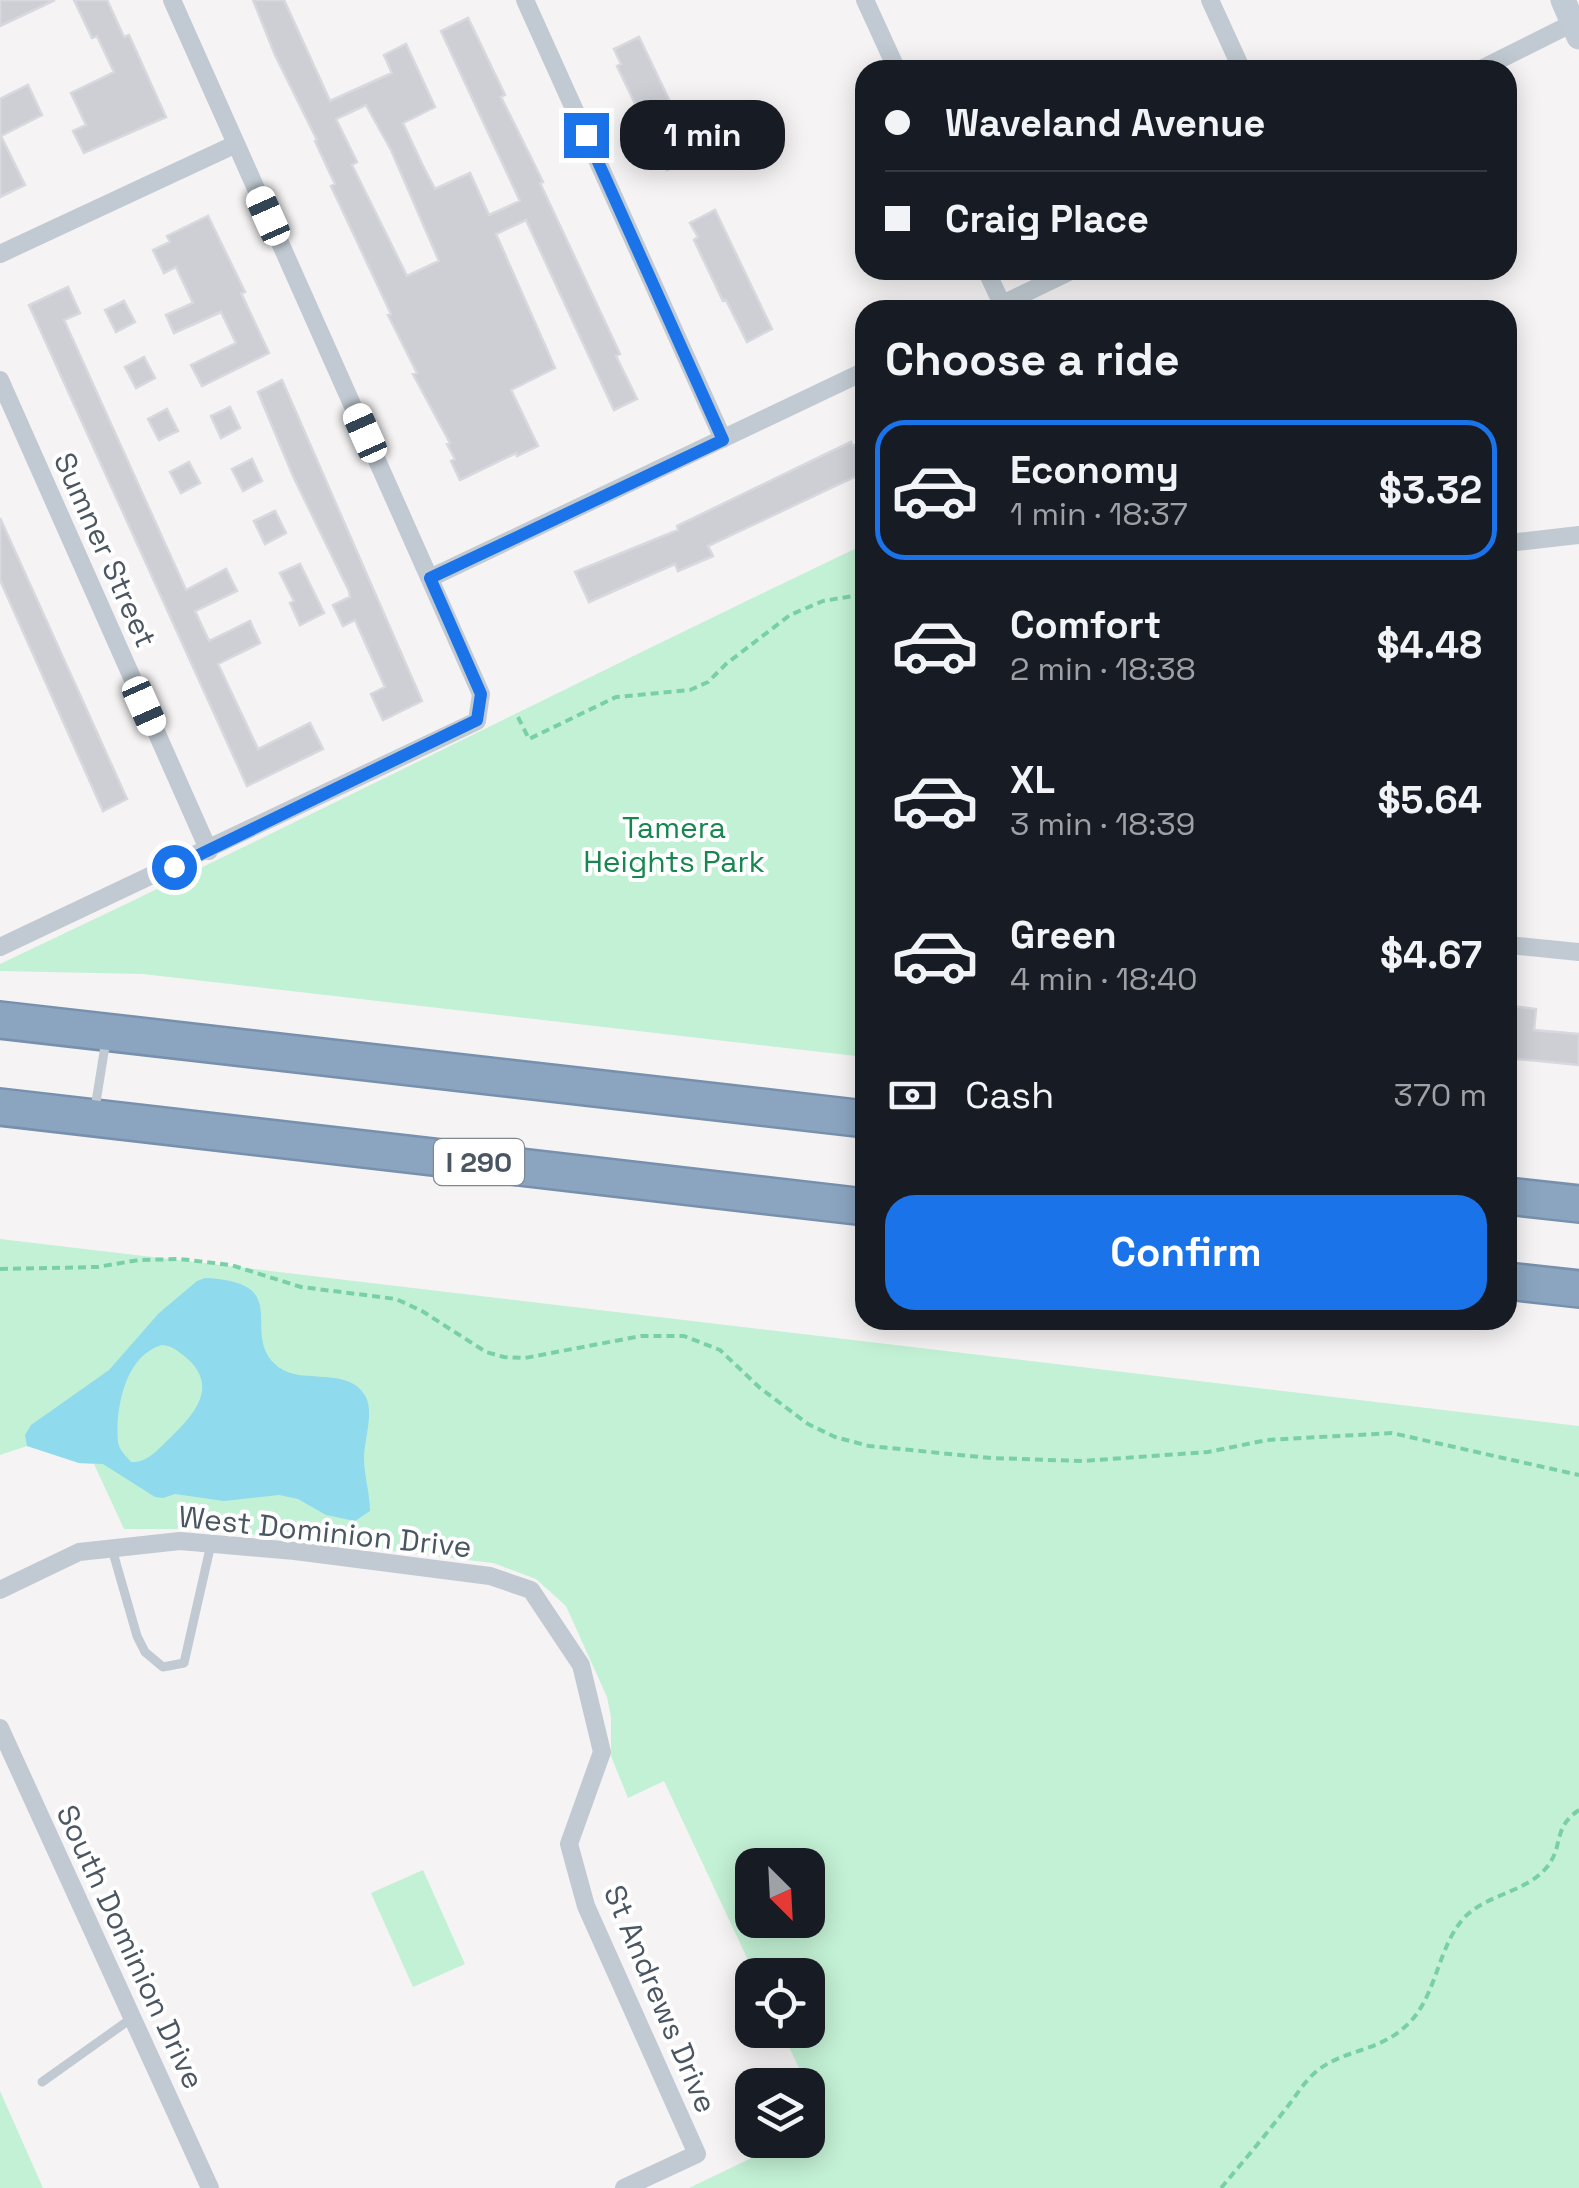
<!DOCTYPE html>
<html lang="en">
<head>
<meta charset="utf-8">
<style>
  body { margin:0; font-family:"Space Grotesk",sans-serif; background:#20242c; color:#f1f3f6; height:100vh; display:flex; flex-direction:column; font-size:38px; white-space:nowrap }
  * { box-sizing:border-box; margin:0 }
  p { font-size:32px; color:#9ea1a6 }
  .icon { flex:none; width:55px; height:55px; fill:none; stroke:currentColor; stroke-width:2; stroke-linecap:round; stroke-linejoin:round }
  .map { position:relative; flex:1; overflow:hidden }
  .details { position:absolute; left:855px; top:300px; width:662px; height:1030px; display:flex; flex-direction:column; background:#171b24; border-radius:30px; box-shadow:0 5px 25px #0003 }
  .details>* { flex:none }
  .banner { position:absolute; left:855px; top:60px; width:662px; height:220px; border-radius:30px; box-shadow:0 5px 25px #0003; display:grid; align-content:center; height:220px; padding:0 30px; background:#171b24 }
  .needle { width:65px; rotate:156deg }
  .fabs { position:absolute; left:735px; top:1848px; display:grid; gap:20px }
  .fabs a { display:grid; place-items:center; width:90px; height:90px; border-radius:20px; background:#171b24; box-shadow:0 5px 25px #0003; font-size:50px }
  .end { position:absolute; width:45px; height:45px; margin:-22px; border:12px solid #1a73e8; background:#fff; box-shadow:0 0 0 5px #fff }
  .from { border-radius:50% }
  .bubble { position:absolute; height:70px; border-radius:30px; background:#171b24; box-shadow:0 5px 25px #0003; font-size:32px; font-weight:700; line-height:70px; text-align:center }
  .car { position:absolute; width:30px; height:60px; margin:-30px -15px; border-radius:12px; box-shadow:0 0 8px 2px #0007; background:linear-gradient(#fff 24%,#345 0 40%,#fff 0 76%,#345 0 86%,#fff 0) }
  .banner b { display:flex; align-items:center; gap:35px; height:95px; font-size:38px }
  .banner b+b { border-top:2px solid #363941 }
  .banner i { width:25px; height:25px; background:#f1f3f6 }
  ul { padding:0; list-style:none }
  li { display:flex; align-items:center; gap:30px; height:140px; margin:0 20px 15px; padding:0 10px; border:5px solid transparent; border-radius:30px }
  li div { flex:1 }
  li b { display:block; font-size:38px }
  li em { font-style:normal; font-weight:700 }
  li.selected { border-color:#1a73e8 }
  li>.icon { width:90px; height:90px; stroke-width:1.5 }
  h2 { padding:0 30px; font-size:45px; line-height:120px }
  .pay { display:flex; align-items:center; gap:25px; height:110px; padding:0 30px; font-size:38px }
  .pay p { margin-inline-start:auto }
  .cta { display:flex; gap:20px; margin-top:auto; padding:20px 30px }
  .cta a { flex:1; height:115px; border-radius:30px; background:#1a73e8; color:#fff; font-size:40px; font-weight:700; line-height:115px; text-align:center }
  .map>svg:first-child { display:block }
</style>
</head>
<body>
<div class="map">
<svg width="1579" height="2188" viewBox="0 0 1579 2188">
  <rect width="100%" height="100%" fill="#f5f3f3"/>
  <path fill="#c3f1d5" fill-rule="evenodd" d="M865,544V1057L143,974L0,971V964C290,827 576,682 865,544Z
    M0,1239L1579,1426V2188H689L789,2140H808V2131L825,2123L781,2030H808V1975H755L664,1781L628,1798L611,1756V1717L607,1697L566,1606L536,1579L493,1563L205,1529H124L94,1464L79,1463L27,1446L0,1455ZM752,1865H808V1920H752Z
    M423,1870L465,1964L413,1987L371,1893Z
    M0,2091L43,2188H0Z"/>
  <path fill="#90daee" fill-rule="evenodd" d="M205,1278C296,1282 239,1332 276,1365C300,1387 348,1364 366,1397C374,1414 364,1440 364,1458C364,1476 370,1493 370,1511L355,1521L326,1515L298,1499L279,1495L224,1501L175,1494L163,1498L155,1497L103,1464L79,1463L27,1446L25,1435L31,1425L109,1370L159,1313L197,1281ZM162,1345C172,1346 175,1349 183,1355C220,1384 197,1412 170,1438C158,1449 148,1463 131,1462C126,1456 119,1450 118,1442C115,1409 125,1355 162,1345Z"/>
  <path fill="#cdcfd5" stroke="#d7d9de" stroke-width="2.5" fill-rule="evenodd" d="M0,0H55L0,26Z
    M74,0H107L124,37L129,35L166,117L84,153L73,131L86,125L71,93L114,72L97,36L92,38Z
    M253,0H284L330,101L392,73L384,55L406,44L435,107L403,123L422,164L435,189L470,173L489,215L520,201L441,31L468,18L505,95L501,97L543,182L540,183L620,354L616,356L637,399L614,410L526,220L496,234L555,368L511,390L538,446L517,456L516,453L460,480L451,461L455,459L447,444L450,443L413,374L417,373L388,315L391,314L331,186L335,184L315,141L317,140L275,55ZM366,105L391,150L439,261L407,276L352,165L357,162L336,119Z
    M639,37L696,156L667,170L617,66L621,64L614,49Z
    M28,85L42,115L1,136L25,185L0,197V99Z
    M715,210L772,329L747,342L726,300L723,301L694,240L698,237L690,223Z
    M208,216L245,292L241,293L269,353L202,386L191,365L236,343L221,312L174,333L166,315L193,303L176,267L164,273L153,250L170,242L167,236Z
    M68,287L80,313L64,320L186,590L226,569L237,591L195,611L209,641L250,621L260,643L218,664L258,749L310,723L323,749L247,786L29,305Z
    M124,301L135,322L116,332L105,310Z
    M144,357L155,378L136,388L125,367Z
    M282,380L422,701L383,720L371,694L385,687L355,620L343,626L333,605L350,597L349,591L293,476L258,392Z
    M230,407L240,428L221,438L211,416Z
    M167,409L178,431L159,440L148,419Z
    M865,441V472L708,546L713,556L678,571L675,564L589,602L575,572L678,530L677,526L832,451L851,442L853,446Z
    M252,459L262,481L243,491L232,469Z
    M189,462L200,483L181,493L170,472Z
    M275,511L286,533L265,544L254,521Z
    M0,518L127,799L103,811L0,580Z
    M300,564L324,613L300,625L290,603L294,601L280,573Z
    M1511,1006L1536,1009L1534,1030L1579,1034V1065L1508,1058Z"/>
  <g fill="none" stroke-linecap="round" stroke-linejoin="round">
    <defs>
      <path id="highway" d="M0,1020L865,1119
        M0,1107L865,1207
        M1508,1196L1579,1204
        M1508,1281L1579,1289"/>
    </defs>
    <use href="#highway" stroke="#7690ad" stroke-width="40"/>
    <path stroke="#7ad0a6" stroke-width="4" stroke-dasharray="8 5" stroke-linecap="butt" d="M518,717L529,739L616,697L690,690L708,682L726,664L790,615L823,601L865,594
      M0,1269L97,1267L139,1260L180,1259L231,1265L301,1287L396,1299L422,1311L486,1352L504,1357L525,1358L641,1336H684L720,1350L760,1388L808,1424L835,1437L869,1446L991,1458L1082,1461L1208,1452L1267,1440L1392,1433L1579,1475
      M1221,2188C1242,2163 1264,2137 1284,2111C1295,2098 1304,2081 1318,2070C1349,2047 1381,2053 1411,2021C1437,1992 1438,1948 1463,1919C1485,1894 1526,1893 1547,1867C1564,1846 1552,1828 1579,1810"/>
    <path stroke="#c1cad2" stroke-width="9" d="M95,1108L106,1040
      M112,1549L137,1636L145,1652L163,1667L184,1663L211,1544
      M42,2082L132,2018"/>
    <path stroke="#c1cad2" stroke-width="18" d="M525,0L723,439
      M865,0L897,70
      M1210,0L1242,70
      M1479,70L1573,23
      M0,254L236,144
      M986,270L1002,304
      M990,310L1073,270
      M0,380L209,851
      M1508,543L1579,535
      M430,578L865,371
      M1508,945L1579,952
      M0,947L477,721L481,694L172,0
      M0,1590L79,1552L180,1541L295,1551L490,1576L531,1590L581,1665L602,1752L569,1844L586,1906L697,2154L624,2188
      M0,1728L210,2188"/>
    <path stroke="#c1cbd6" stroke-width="25" d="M1563,0L1579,37"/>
    <use href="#highway" stroke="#8ba5c1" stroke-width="35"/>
  </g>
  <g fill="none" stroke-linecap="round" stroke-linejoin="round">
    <path stroke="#1a73e8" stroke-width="12" d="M174,867L477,720L481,694L430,578L723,440L586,135"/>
  </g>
  <g text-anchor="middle" stroke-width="8" stroke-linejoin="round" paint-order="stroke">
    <rect fill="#fff" stroke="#808990" stroke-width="2.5" x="434" y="1139" width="90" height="46" rx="8"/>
    <g font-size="28" font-weight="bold" fill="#4a5661">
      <text x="479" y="1172">I 290</text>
    </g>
    <g font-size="30" fill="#4a5661" stroke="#fff">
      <text transform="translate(105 550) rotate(66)" y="10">Sumner Street</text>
      <text transform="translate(325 1532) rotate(6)" y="10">West Dominion Drive</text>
      <text transform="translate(130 1947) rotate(65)" y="10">South Dominion Drive</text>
      <text transform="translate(660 1999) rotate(67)" y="10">St Andrews Drive</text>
    </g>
    <g font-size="30" fill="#17864f" stroke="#fff">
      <text x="674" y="838">Tamera<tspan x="674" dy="34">Heights Park</tspan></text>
    </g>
  </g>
</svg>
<div class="fabs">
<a><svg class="needle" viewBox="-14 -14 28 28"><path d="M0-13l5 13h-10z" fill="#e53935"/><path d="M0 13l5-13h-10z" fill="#9ea1a6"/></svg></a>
<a><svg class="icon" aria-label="locate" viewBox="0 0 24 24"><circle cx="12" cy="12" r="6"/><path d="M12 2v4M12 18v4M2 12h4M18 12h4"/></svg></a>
<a><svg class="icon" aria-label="layers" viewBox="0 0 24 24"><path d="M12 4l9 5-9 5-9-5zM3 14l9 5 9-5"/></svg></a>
</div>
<i class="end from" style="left:174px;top:867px"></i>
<i class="end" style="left:586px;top:135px"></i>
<div class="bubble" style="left:620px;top:100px;width:165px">1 min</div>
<i class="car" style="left:268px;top:216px;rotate:336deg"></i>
<i class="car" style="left:365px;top:433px;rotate:336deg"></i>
<i class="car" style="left:144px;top:706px;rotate:156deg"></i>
<div class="banner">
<b><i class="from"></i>Waveland Avenue</b>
<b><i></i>Craig Place</b>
</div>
<section class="details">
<h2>Choose a ride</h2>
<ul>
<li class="selected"><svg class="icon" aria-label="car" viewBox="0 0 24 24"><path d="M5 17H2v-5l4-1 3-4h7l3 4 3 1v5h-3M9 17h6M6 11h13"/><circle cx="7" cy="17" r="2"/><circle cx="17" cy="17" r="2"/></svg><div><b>Economy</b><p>1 min · 18:37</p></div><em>$3.32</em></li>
<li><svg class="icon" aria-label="car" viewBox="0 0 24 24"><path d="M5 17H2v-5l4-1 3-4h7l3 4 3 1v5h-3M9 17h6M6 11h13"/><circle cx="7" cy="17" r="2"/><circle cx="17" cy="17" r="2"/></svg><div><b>Comfort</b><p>2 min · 18:38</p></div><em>$4.48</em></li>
<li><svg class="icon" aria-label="car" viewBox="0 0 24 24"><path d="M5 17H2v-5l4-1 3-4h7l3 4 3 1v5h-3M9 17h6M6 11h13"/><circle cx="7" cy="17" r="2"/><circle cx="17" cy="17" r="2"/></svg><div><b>XL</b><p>3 min · 18:39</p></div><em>$5.64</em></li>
<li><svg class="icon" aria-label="car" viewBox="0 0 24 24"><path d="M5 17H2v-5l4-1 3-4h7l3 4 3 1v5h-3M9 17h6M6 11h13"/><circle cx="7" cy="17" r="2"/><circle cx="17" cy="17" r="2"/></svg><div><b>Green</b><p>4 min · 18:40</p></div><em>$4.67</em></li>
</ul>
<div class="pay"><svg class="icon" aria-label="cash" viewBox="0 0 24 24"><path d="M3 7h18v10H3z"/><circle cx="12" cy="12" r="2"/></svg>Cash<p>370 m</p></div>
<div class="cta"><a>Confirm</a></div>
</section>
</div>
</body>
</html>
